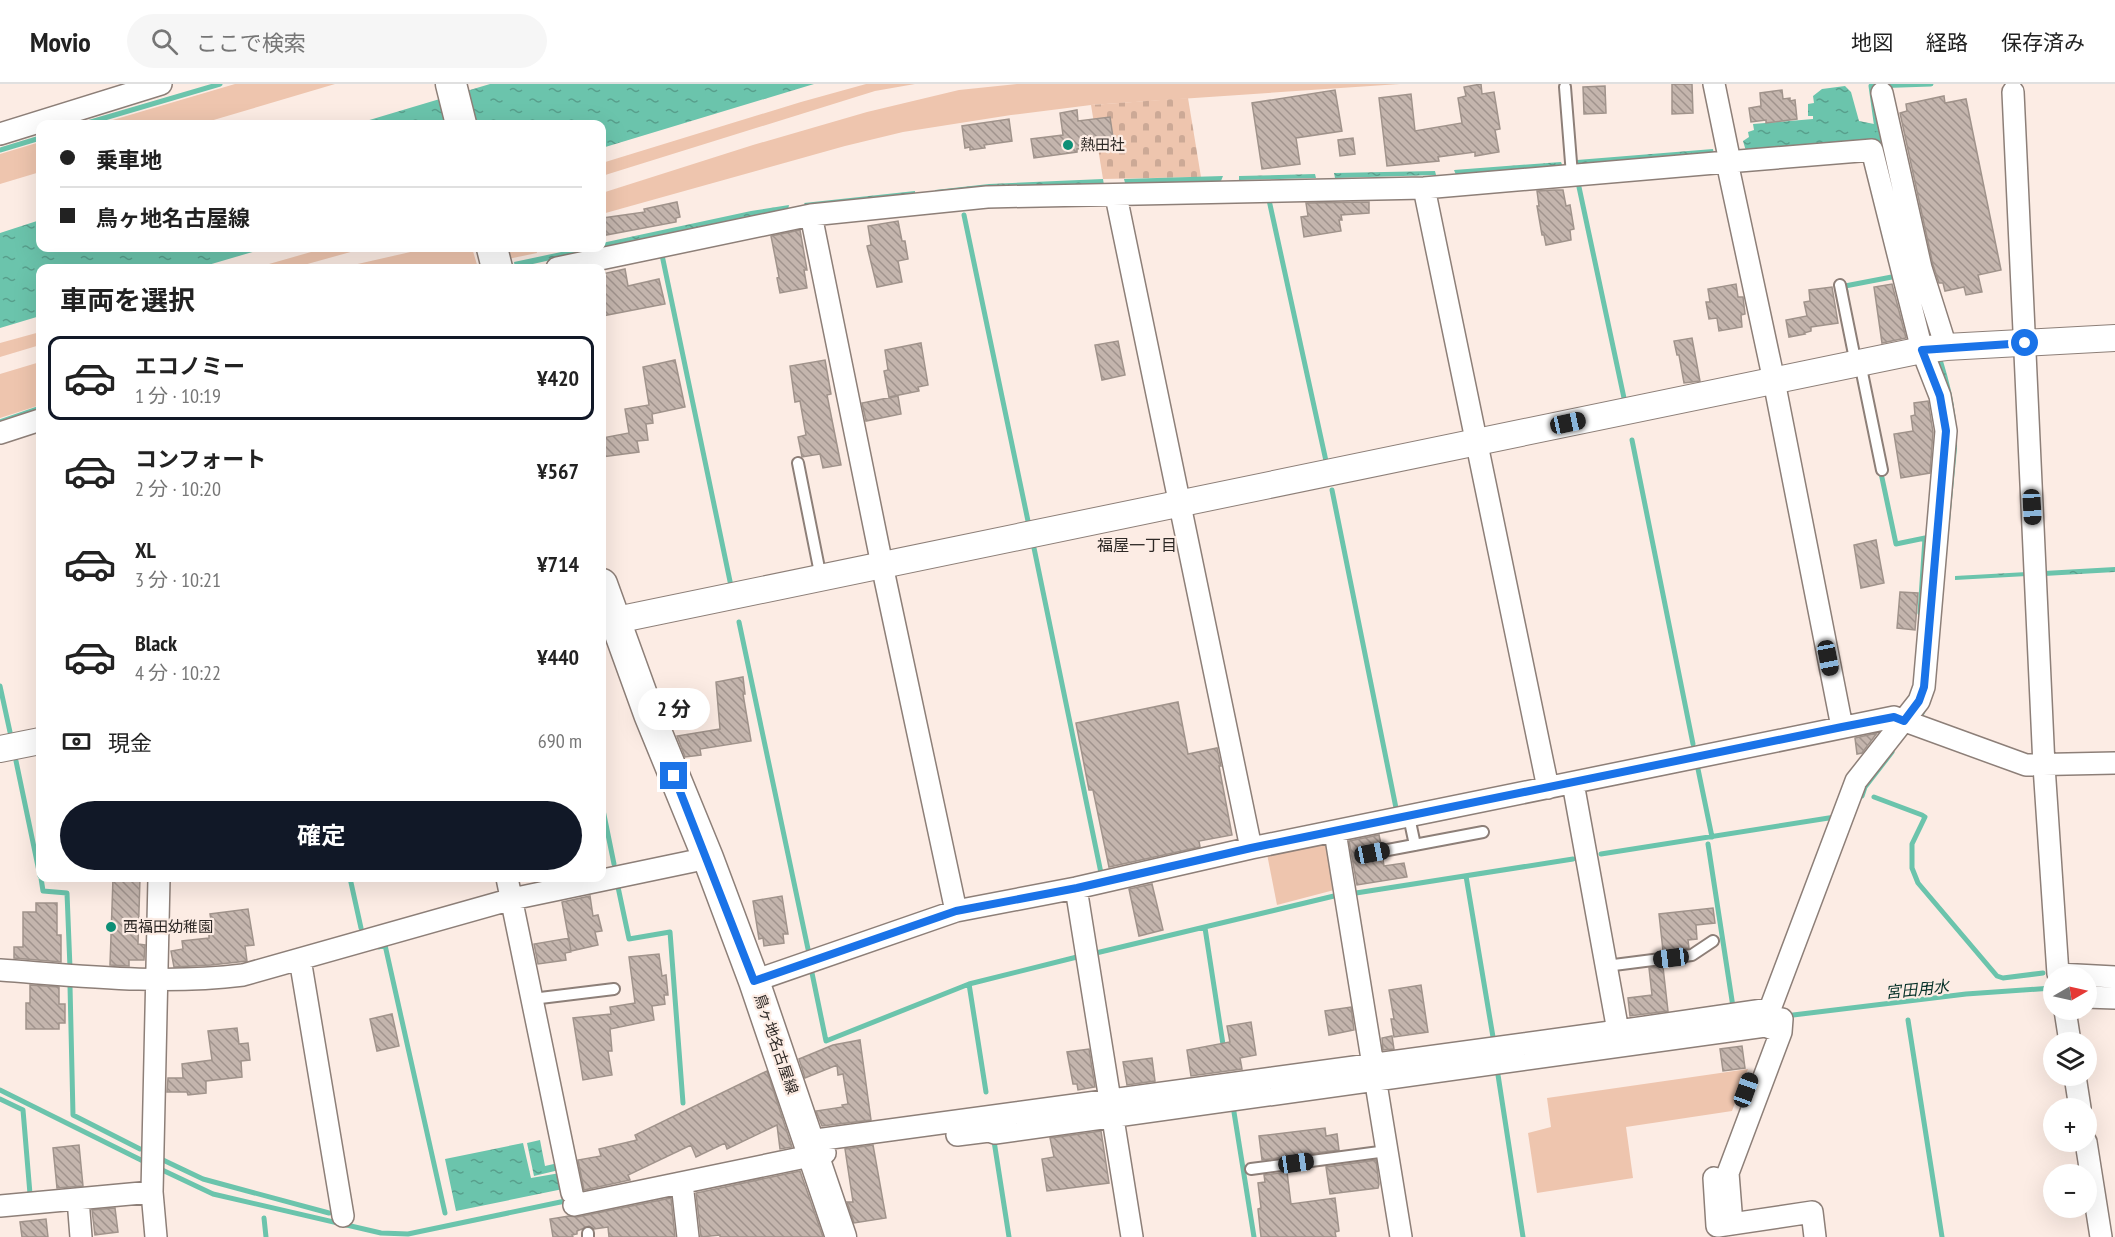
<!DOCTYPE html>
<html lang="ja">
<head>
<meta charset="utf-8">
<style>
  body { margin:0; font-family:"PT Sans Narrow","Noto Sans JP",sans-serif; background:#f6f6f6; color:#222; height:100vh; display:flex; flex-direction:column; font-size:22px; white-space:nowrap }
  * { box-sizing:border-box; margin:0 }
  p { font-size:20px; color:#767676 }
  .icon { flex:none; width:33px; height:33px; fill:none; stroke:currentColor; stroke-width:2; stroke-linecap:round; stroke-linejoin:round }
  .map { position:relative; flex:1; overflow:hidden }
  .drawer { position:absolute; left:36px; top:180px; width:570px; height:618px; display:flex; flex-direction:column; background:#fff; border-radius:12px; box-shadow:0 6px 24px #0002 }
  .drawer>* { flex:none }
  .hud { position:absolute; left:36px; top:36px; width:570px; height:132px; border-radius:12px; box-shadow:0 6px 24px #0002; display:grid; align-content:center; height:132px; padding:0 24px; background:#fff }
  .needle { width:39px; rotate:81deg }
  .fabs { position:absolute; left:2043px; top:882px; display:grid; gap:12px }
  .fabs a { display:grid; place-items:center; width:54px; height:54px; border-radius:50%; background:#fff; box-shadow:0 6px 24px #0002; font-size:30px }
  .end { position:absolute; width:27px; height:27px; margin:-14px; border:8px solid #1a73e8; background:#fff; box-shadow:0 0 0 3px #fff }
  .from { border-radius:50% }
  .bubble { position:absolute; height:42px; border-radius:21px; background:#fff; box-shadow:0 6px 24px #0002; font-size:20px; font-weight:700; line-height:42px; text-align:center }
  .car { position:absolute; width:18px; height:36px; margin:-18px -9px; border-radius:8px; box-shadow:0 0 4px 2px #0007; background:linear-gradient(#222 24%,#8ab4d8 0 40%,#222 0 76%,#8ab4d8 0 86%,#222 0) }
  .hud b { display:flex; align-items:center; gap:21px; height:57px; font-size:22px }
  .hud b+b { border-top:2px solid #e0e0e0 }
  .hud i { width:15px; height:15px; background:#222 }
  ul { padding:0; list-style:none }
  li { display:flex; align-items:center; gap:18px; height:84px; margin:0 12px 9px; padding:0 12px; border:3px solid transparent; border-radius:12px }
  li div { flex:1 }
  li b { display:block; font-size:22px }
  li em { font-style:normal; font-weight:700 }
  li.on { border-color:#111827 }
  li>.icon { width:54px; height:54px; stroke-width:1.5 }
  h2 { padding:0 24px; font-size:27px; line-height:72px }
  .pay { display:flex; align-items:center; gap:15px; height:66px; padding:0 24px; font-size:22px }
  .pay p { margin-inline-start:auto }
  .primary-button { display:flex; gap:12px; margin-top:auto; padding:12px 24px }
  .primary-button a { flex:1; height:69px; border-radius:36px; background:#111827; color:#fff; font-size:24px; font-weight:700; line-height:69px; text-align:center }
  header { display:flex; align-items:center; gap:36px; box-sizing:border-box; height:84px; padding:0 30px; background:#fff; border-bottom:2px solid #e0e0e0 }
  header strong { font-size:28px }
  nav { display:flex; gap:33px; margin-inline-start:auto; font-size:21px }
  .search { width:420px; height:54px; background:#f6f6f6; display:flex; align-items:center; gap:15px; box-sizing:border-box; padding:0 21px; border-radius:33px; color:#767676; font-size:22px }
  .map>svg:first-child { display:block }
</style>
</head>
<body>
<header>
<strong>Movio</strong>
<div class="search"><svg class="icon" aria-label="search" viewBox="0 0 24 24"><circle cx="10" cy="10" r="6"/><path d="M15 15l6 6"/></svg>ここで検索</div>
<nav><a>地図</a><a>経路</a><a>保存済み</a></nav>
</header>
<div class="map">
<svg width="2115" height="1153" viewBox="0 0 2115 1153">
  <defs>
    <pattern id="cemetery-stones" width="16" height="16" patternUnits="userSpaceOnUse" patternTransform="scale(1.5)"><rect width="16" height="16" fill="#eec5ae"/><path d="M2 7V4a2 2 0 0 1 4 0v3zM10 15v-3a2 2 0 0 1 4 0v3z" fill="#cca996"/></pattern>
    <pattern id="water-ripples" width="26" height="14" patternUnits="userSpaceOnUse" patternTransform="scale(1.5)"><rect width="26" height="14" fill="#6bc4ac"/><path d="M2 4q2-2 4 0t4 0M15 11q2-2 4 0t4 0" fill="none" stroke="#589f8c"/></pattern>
    <pattern id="building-back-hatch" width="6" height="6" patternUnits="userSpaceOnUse" patternTransform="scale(1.5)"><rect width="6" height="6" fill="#c4b5ad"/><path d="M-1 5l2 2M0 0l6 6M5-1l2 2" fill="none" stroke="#a0938d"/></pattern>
  </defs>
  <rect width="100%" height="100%" fill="#fcece4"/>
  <path fill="#eec5ae" d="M235,0H335L200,40H99Z
    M866,0H915L875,7L602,92V79L801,18Z
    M1017,0H1400L1091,21L1011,31L903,48L845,62L602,130V109L753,61L867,28L959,6Z
    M40,58V88L0,100V70Z
    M325,164H365L293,184H255Z
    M428,164H472L478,184H340Z
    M505,164H536L537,169L508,175Z
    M40,248V261L0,273V259Z
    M40,278V321L0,334V290Z
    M1324,759L1332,766L1338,805L1277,821L1267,770Z
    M1748,985L1732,1027L1626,1043L1633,1094L1537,1109L1528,1049L1551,1043L1547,1014Z"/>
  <path fill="url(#cemetery-stones)" d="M1188,14L1201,93L1103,95L1091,21Z"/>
  <path fill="url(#water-ripples)" d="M490,0H814L602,64V40H356Z
    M1845,2L1851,8L1859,37L1874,40L1881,38L1935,254C1948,289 1958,326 1957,364L1934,603L1932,614L1922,635L1916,632L1951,355L1908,188L1876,55L1746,67L1743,57L1749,53L1748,48L1754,46L1753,40L1813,35V32H1808V20L1814,19L1813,12L1822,5Z
    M1713,65L1714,71L1577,82V76Z
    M1561,78L1563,83L1456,91L1454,86Z
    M1435,87L1436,91L1335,94L1334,89Z
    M1315,90L1316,94L1239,96V92Z
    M1223,92L1221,97L1125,99L1124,95Z
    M1103,95L1104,101L935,110V106L989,100Z
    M915,107V112L807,123L804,119Z
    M789,121L788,126L698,143L515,184L514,178L580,164H602V159L751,127Z
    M40,136V164H266L198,184H40V232L0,244V149Z
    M2115,483V488L2044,492V487Z
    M2027,488V492L1955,496V492Z
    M540,1056L545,1082L558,1079L559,1086L534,1092L527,1059Z
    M523,1059L531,1094L560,1089L563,1105L456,1127L445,1075Z"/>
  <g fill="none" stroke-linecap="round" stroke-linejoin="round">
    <path stroke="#6bc4ac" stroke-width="5" d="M84,40L220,0
      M1877,45L1871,2L1931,0
      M0,66L40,54
      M1579,103L1624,314
      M1269,116L1326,377
      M964,131L1028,437
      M662,171L731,502
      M1846,208L1845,202L1897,192
      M0,338L40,324
      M1632,356L1693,660
      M1881,389L1896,460L1925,454L1920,529
      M1332,406L1396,724
      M1034,464L1101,789
      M739,538L808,865
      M0,602L10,648
      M16,677L40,792
      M1698,685L1712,753
      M1862,712L1865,703L1892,668
      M1874,713L1922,731L1925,733L1912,760V784L1918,799L1997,892L2003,894L2043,889
      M602,721L614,780
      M1708,760L1733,923
      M1601,770L1835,733
      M1466,792L1493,953
      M41,794L43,807L67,809L70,884
      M350,794L361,844
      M618,803L629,855L670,848L683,1019
      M1356,809L1573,775
      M1205,844L1224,967
      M379,863L385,861L445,1129
      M1096,869L1334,812
      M812,889L826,957L969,900L1077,873
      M969,900L986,1008
      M70,902L73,1031L140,1065
      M1785,932L1966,910L2052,904
      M1908,936L1942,1153
      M1498,991L1523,1153
      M0,1006L143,1077
      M0,1015L23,1026L30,1110
      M1233,1022L1254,1153
      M994,1057L1009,1153
      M163,1076L203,1095L329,1129
      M158,1084L213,1110L381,1149L408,1150L570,1116
      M264,1134L266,1153"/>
  </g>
  <path fill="url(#building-back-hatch)" stroke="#a0938b" stroke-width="1.5" d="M1481,0L1482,10L1494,8L1500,45L1495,46L1499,68L1475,72V68L1438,73L1439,77L1387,82L1379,14L1411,10L1415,47L1462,39L1458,14L1466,12L1464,3Z
    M1672,0H1692L1693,29L1672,30Z
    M1605,2L1606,29L1584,30L1583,3Z
    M1335,6L1342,47L1296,54L1300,80L1262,85L1252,19Z
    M1782,6L1783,15L1790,14V17L1795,16L1797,35L1766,39V36L1751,38L1749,24L1761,22L1760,9Z
    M1944,12L1945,19L1966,15L2001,186L1978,191L1982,208L1966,211L1964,203L1945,207L1943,199H1939L1933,181L1900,29L1907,27L1906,20Z
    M1077,26L1078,37L1110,33L1114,60L1077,65V68L1034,74L1031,55L1063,51L1060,29Z
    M1009,35L1012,57L984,61L985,64L970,66V63L965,64L962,42Z
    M1353,54L1355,70L1340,72L1338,56Z
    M1554,106H1563L1566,122L1570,121L1574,145L1570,146L1571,156L1546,161L1544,151H1542L1537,122H1539L1537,107Z
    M677,118L680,133L676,134V138L606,151L603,134L645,128L644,125Z
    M1369,118V129L1341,131L1342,136H1339L1341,147L1304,153L1301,133L1308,132L1306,119Z
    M898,137L902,157H905L908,175L898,177L902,198L877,203L867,162L871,161L868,142Z
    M800,146L807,186H804L807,204L780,209L777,194L779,193L771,152Z
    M625,185L628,202L659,195L665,220L602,232V190Z
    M1736,200L1738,213H1743L1745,230L1741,231L1742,243L1719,247L1717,234L1709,235L1706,218H1710L1708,205Z
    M1892,200L1906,254L1882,259L1874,203Z
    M1832,203L1838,239L1811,243V247L1804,249L1805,250L1789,253L1786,236L1807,232L1804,218L1810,217L1809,206Z
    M1692,254L1700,297L1684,299L1679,271H1677L1674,257Z
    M1118,257L1125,291L1102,296L1095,261Z
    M921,259L928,301L918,303L919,307L889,313L884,287L888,286L885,266Z
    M675,276L685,323L652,330L653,339L646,340L648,356L637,357L639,368L602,373V354L629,349L625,325L649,321L643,283Z
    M825,276L831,310L827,311L841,381L823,384L820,370L802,373L798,353L806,351L800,317L795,318L790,282Z
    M898,312L901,330L866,337L862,319Z
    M1928,317L1933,348L1930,389L1901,394L1894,350L1913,347L1911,332L1915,331L1914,319Z
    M1876,456L1884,499L1861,504L1854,461Z
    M1900,508L1918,509L1915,546L1897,544Z
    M743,593L745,610H743L751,657L700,665L701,671L685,673L677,652L720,645L716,598Z
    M1178,618L1188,670L1217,664L1221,682H1219L1232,751L1199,757L1200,763L1109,783L1093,706H1089L1076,639Z
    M1877,649L1862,669L1857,670L1855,654Z
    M1379,751L1381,760L1367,764L1365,770L1366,773L1373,776L1383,775L1384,782L1404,779L1407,793L1357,801L1349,757Z
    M113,794H140L138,860L145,861L144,876H129V882L110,881Z
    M1152,800L1163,846L1139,852L1129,805Z
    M590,812L593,832L598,831L602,847L595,848L598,861L571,867L562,818Z
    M782,812L788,850H783L784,859L764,862L763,854L759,855L753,817Z
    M36,819H57V851H61V878L14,874V863H23V828H36Z
    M1713,824L1715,839L1696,841L1697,855L1688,856L1689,864L1663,867L1659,830Z
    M248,825L254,861L245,862L247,877L211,881L174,883L171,867L183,865L182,857L209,854V850L213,849L210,830Z
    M569,854L571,868L565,869L566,876L538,880L534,860Z
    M659,870L662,892L666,891L668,911H664L665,920L652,922L654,936L610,945L612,967H608L612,991L583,996L573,934L611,930L610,923L635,919L629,873Z
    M1663,883L1668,927L1630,932L1628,914L1652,911L1649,884Z
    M30,901L59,903V920H65V939H59V945H26V919H30Z
    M1421,901L1428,948L1394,953L1391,935H1394L1389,906Z
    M1351,923L1354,946L1329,951L1325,927Z
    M392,930L399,962L377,967L370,935Z
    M1251,938L1256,971L1240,974L1242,985L1191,992L1187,966L1230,958L1227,942Z
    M237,944L239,960L248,959L250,976L241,977L242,993L206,997V1009L188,1011L187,1008H167L168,994H183L182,980L212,976L208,947Z
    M1392,952L1394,965L1383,966L1382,954Z
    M860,956L871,1036L822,1042L816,1027L843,1023L842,1021L848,1020L843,990L838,991L837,981L805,994L799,975L833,961Z
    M1742,962L1745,984L1723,987L1720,965Z
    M1089,965L1095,1003L1078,1006L1077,1000H1073L1067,968Z
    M1152,974L1155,997L1127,1001L1123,978Z
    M767,987L792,1063L780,1065L777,1041L727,1065L725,1059L696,1073L691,1061L628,1091L630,1096L584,1106L578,1076L601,1072L599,1065L637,1056L635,1051Z
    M1325,1044L1326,1052L1337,1050L1339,1066L1262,1076L1259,1052Z
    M1101,1047L1109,1099L1047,1107L1042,1075L1054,1073L1050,1054Z
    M79,1061L83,1102L57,1104L53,1064Z
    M873,1061L886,1134L854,1139L847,1118H853L845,1065Z
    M1376,1076L1379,1100L1378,1104L1330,1110L1326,1083Z
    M800,1087L823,1153H720V1151L701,1153L696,1109Z
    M1287,1088L1291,1120L1335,1114L1339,1147L1335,1148L1336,1153H1261L1258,1125L1261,1124L1258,1099L1265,1098L1264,1091Z
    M671,1114L675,1153H609L608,1143L594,1145L589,1142L577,1147V1150L572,1151L573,1153H553L550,1135L569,1132L577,1133Z
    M115,1124L118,1148L95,1151L92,1126Z
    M46,1135L48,1153H22L20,1138Z"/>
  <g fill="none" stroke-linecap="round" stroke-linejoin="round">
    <defs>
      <path id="service" d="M1565,3L1572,91
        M1840,201L1856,280
        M1860,279L1882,386
        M798,379L821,494
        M1409,733L1415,761
        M1372,769L1483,748
        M1606,882L1692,871L1713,857
        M532,915L614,905
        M1251,1085L1387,1067
        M588,1149V1153"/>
      <path id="minor" d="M1714,0L1730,78
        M2013,8L2044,682L2058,890L2115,893
        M1882,9L1921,184L1946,263
        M0,50L161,0
        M1424,104L1548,704
        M1116,112L1251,764
        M811,131L882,481L956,827
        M557,184L811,131L987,113L1424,104L1727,78L1774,297L1842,643
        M0,349L40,336
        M1573,699L1618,947
        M1335,748L1401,1153
        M507,794L572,1109
        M1076,804L1132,1153
        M300,875L343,1132
        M0,886C82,892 161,901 243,891L512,815L708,774
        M754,897L956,827L1076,804L1251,764L1894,633L2026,681L2115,679
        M2086,913L2115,914
        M2065,926L2070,958
        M2075,992L2080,1024
        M957,1051L989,1047L995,1049L1765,942L1781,948
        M809,1057L1618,947L1770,925L1856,697L1919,617L1924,603L1946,347L1940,312L1922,266L1872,66L1727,78
        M2086,1058L2101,1153
        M1714,1094L1717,1142
        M682,1099L688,1153
        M78,1115L81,1153
        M574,1121L825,1069
        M0,1122L152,1108
        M1732,1140L1728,1089L1781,948L1782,935
        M1718,1142L1812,1128L1815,1153
        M156,1153L152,1108L159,794"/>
      <path id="tertiary" d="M602,539L1922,266L1946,263L2115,254
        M0,665L40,657"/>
      <path id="secondary" d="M451,0L461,40
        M492,164L497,184
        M602,500L649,630L708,774L754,897L841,1153"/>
    </defs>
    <use href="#service" stroke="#8d7f78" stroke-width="14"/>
    <use href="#minor" stroke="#8d7f78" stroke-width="24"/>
    <use href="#tertiary" stroke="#8d7f78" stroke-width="28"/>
    <use href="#secondary" stroke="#8d7f78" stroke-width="33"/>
    <use href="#service" stroke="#fff" stroke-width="10"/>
    <use href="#minor" stroke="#fff" stroke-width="21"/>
    <use href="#tertiary" stroke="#fff" stroke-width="26"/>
    <use href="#secondary" stroke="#fff" stroke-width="30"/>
  </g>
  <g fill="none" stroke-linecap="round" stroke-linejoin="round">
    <path stroke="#1a73e8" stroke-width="8" d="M674,692L754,897L956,827L1077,804L1251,764L1842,643L1894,633L1904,637L1919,617L1924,603L1946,347L1940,312L1922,266L2025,259"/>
  </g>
  <g fill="#0d8f76" stroke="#fcece4" stroke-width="2">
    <circle cx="1068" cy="61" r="6"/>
    <circle cx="111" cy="843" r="6"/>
  </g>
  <g text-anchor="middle" stroke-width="4.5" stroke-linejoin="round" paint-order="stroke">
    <g font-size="15" fill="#2e2926" stroke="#fcece4" text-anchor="start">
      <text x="1080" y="66">熱田社</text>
      <text x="123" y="848">西福田幼稚園</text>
    </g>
    <g font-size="15" fill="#2e2926" stroke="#fcece4">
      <text transform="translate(776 960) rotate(71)" y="5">鳥ヶ地名古屋線</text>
    </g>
    <g font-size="16" fill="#2e2926" stroke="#fcece4">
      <text x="1137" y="467">福屋一丁目</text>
    </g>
    <g font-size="16" font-style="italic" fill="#073229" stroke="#fcece4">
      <text transform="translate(1917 905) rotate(-6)" y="6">宮田用水</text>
    </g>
  </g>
</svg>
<div class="fabs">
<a><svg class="needle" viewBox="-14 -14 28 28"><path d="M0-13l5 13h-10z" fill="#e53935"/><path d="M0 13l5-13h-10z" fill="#767676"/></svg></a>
<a><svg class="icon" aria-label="layers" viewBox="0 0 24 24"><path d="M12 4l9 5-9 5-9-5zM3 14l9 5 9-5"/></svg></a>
<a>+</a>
<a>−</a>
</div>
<i class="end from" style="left:2025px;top:259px"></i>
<i class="end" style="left:674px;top:692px"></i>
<div class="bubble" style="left:638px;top:604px;width:72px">2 分</div>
<i class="car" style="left:1568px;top:339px;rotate:78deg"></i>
<i class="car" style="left:2032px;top:423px;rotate:177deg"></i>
<i class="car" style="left:1828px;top:574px;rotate:169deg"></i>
<i class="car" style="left:1372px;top:769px;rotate:79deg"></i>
<i class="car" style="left:1671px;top:874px;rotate:263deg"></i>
<i class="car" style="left:1746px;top:1006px;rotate:20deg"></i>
<i class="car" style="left:1296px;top:1079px;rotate:82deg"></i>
<div class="hud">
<b><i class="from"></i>乗車地</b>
<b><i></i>鳥ヶ地名古屋線</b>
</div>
<section class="drawer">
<h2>車両を選択</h2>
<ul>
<li class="on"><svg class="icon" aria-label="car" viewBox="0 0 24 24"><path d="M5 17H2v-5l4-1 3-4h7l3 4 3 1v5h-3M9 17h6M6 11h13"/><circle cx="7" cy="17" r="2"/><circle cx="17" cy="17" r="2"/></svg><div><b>エコノミー</b><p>1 分 · 10:19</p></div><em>¥420</em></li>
<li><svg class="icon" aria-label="car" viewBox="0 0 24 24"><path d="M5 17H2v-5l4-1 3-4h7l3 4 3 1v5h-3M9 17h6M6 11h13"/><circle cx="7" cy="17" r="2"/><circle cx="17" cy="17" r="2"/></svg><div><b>コンフォート</b><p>2 分 · 10:20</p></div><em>¥567</em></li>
<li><svg class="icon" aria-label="car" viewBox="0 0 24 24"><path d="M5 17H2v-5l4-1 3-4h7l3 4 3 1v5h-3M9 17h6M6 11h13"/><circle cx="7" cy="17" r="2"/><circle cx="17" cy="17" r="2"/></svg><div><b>XL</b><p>3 分 · 10:21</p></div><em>¥714</em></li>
<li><svg class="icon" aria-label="car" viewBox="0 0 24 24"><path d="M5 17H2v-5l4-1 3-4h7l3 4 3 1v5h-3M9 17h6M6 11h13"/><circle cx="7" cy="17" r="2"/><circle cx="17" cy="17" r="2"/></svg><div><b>Black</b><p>4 分 · 10:22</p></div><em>¥440</em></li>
</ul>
<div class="pay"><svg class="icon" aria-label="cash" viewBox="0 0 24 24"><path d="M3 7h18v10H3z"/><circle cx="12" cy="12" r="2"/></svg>現金<p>690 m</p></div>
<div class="primary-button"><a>確定</a></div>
</section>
</div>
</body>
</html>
